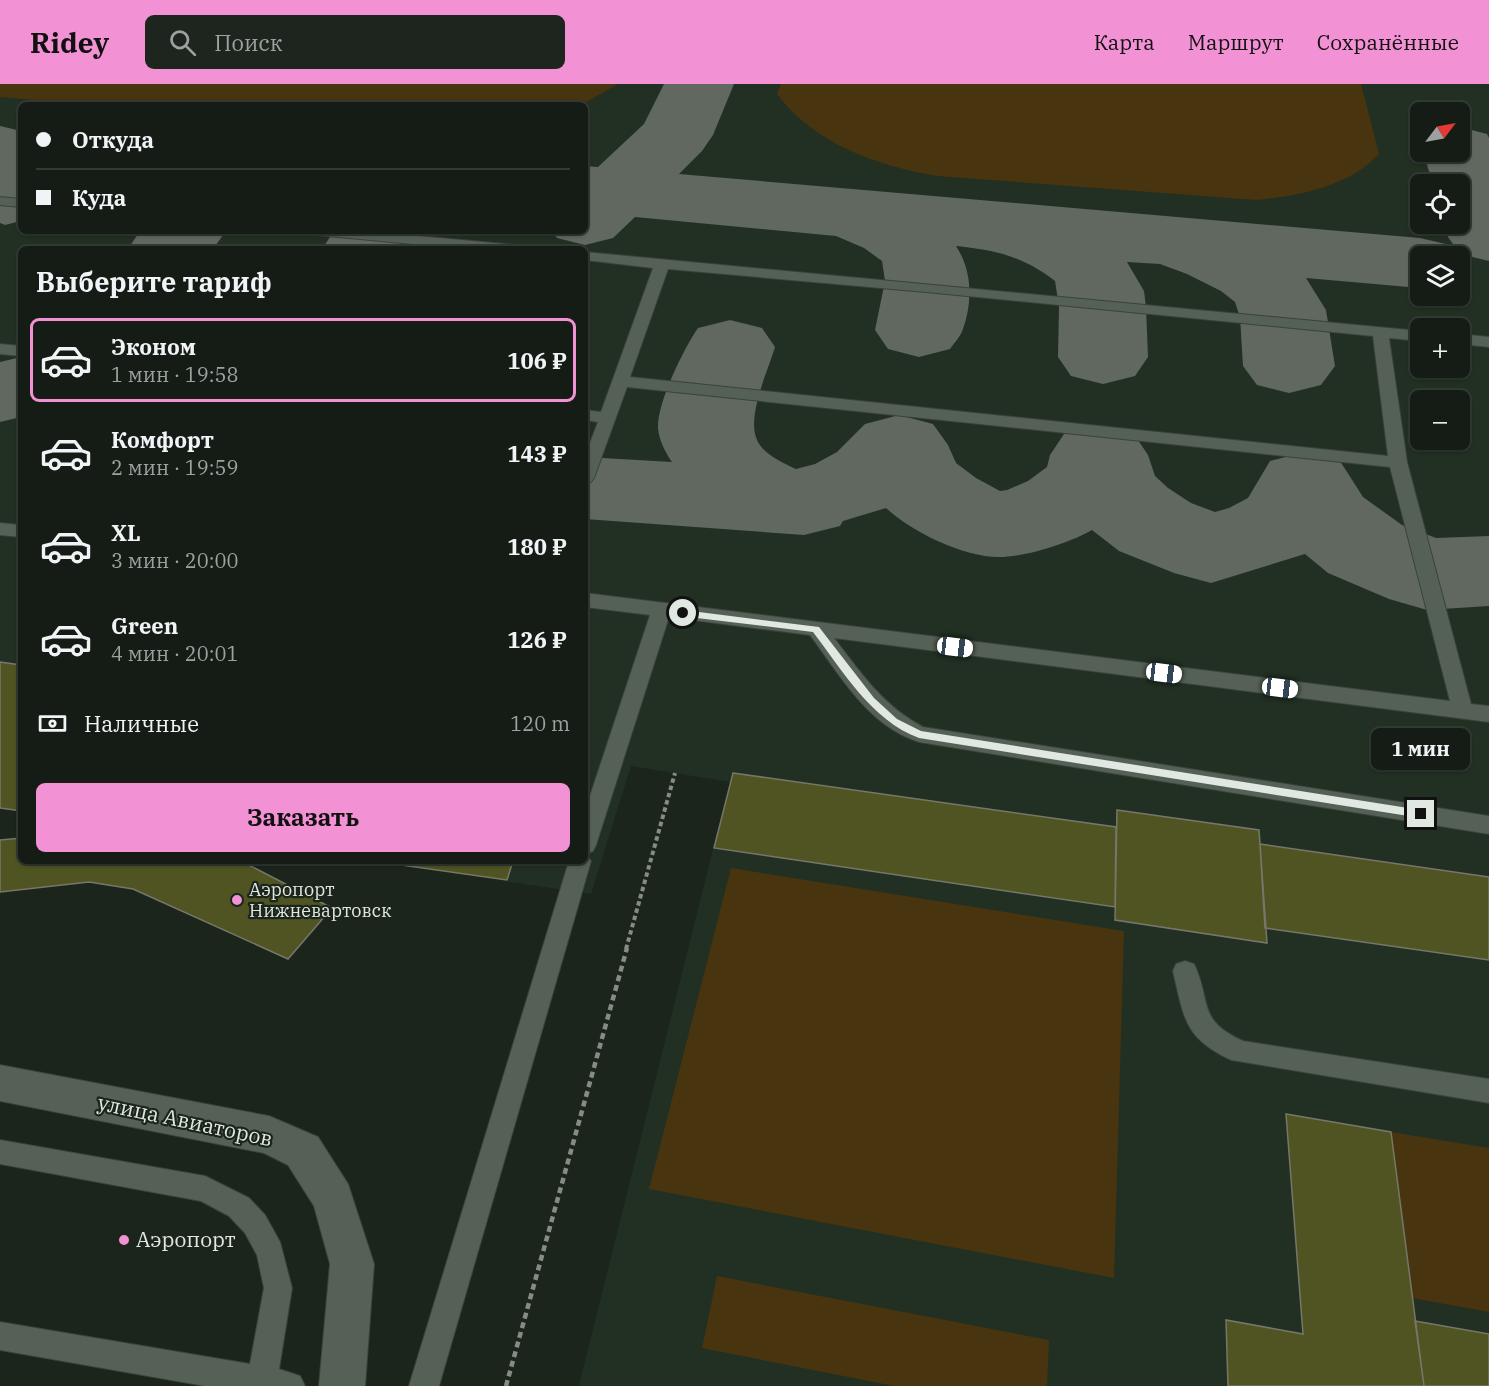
<!DOCTYPE html>
<html lang="ru">
<head>
<meta charset="utf-8">
<style>
  body { margin:0; font-family:"IBM Plex Serif",serif; background:#1d251e; color:#f1f3f6; height:100vh; display:flex; flex-direction:column; font-size:22px; white-space:nowrap }
  * { box-sizing:border-box; margin:0 }
  p { font-size:20px; color:#9da1a0 }
  .icon { flex:none; width:33px; height:33px; fill:none; stroke:currentColor; stroke-width:2; stroke-linecap:round; stroke-linejoin:round }
  .map { position:relative; flex:1; overflow:hidden }
  .sheet { position:absolute; left:18px; top:162px; width:570px; height:618px; display:flex; flex-direction:column; background:#141c15; border-radius:9px; box-shadow:0 2px 4px #0004,0 0 0 2px #333a34 }
  .sheet>* { flex:none }
  .top-card { position:absolute; left:18px; top:18px; width:570px; height:132px; border-radius:9px; box-shadow:0 2px 4px #0004,0 0 0 2px #333a34; display:grid; align-content:center; height:132px; padding:0 18px; background:#141c15 }
  .needle { width:39px; rotate:58deg }
  .controls { position:absolute; left:1410px; top:18px; display:grid; gap:12px }
  .controls a { display:grid; place-items:center; width:60px; height:60px; border-radius:9px; background:#141c15; box-shadow:0 2px 4px #0004,0 0 0 2px #333a34; font-size:30px }
  .end { position:absolute; width:27px; height:27px; margin:-14px; border:8px solid #e1e8e1; background:#111; box-shadow:0 0 0 3px #111 }
  .from { border-radius:50% }
  .bubble { position:absolute; height:42px; border-radius:9px; background:#141c15; box-shadow:0 2px 4px #0004,0 0 0 2px #333a34; font-size:20px; font-weight:800; line-height:42px; text-align:center }
  .car { position:absolute; width:18px; height:36px; margin:-18px -9px; border-radius:8px; box-shadow:0 0 4px 2px #0007; background:linear-gradient(#fff 24%,#345 0 40%,#fff 0 76%,#345 0 86%,#fff 0) }
  .top-card b { display:flex; align-items:center; gap:21px; height:57px; font-size:22px }
  .top-card b+b { border-top:2px solid #333a34 }
  .top-card i { width:15px; height:15px; background:#f1f3f6 }
  ul { padding:0; list-style:none }
  li { display:flex; align-items:center; gap:18px; height:84px; margin:0 12px 9px; padding:0 6px; border:3px solid transparent; border-radius:9px }
  li div { flex:1 }
  li b { display:block; font-size:22px }
  li em { font-style:normal; font-weight:800 }
  li.current { border-color:#f391d5 }
  li>.icon { width:54px; height:54px; stroke-width:1.5 }
  h2 { padding:0 18px; font-size:27px; line-height:72px }
  .pay { display:flex; align-items:center; gap:15px; height:66px; padding:0 18px; font-size:22px }
  .pay p { margin-inline-start:auto }
  .cta { display:flex; gap:12px; margin-top:auto; padding:12px 18px }
  .cta a { flex:1; height:69px; border-radius:9px; background:#f391d5; color:#111; font-size:24px; font-weight:800; line-height:69px; text-align:center }
  header { display:flex; align-items:center; gap:36px; box-sizing:border-box; height:84px; padding:0 30px; background:#f391d5; color:#111 }
  header strong { font-size:28px }
  nav { display:flex; gap:33px; margin-inline-start:auto; font-size:21px }
  .search { width:420px; height:54px; background:#1d251e; display:flex; align-items:center; gap:15px; box-sizing:border-box; padding:0 21px; border-radius:9px; color:#9da1a0; font-size:22px }
  .map>svg:first-child { display:block }
</style>
</head>
<body>
<header>
<strong>Ridey</strong>
<div class="search"><svg class="icon" aria-label="search" viewBox="0 0 24 24"><circle cx="10" cy="10" r="6"/><path d="M15 15l6 6"/></svg>Поиск</div>
<nav><a>Карта</a><a>Маршрут</a><a>Сохранённые</a></nav>
</header>
<div class="map">
<svg width="1489" height="1302" viewBox="0 0 1489 1302">
  <rect width="100%" height="100%" fill="#1b251c"/>
  <path fill="#213022" fill-rule="evenodd" d="M0,0H1489V1302H579L730,698L631,682L591,810L373,777H585V165H21V727L0,724ZM21,21H585V147H21ZM1420,28H1460V68H1420ZM1420,100H1460V140H1420ZM1420,172H1460V212H1420ZM1420,244H1460V284H1420ZM1420,316H1460V356H1420Z"/>
  <path fill="#48340f" d="M0,0H618L581,21H95L0,13Z
    M781,0H1361L1379,70C1348,103 1299,112 1256,116L937,92C878,82 814,60 777,10Z
    M731,784L1124,847L1114,1194L649,1105Z
    M1391,1048L1489,1064V1228L1412,1214Z
    M717,1192L1049,1256L1047,1302H894L702,1264Z"/>
  <g fill="none" stroke-linecap="round" stroke-linejoin="round">
    <path fill="#606860" fill-rule="evenodd" d="M664,0H734L713,51L702,67L679,90L1420,154L1450,161L1457,172H1420V204L1306,194L1326,226L1335,282L1321,301L1289,309L1257,301L1243,282L1240,233L1235,218L1221,207L1187,190L1160,180L1127,178L1144,207L1146,223L1148,273L1135,292L1103,300L1071,292L1058,273L1059,223L1055,197C1023,172 995,166 956,162C972,186 973,217 963,245C961,252 954,259 950,265L919,273L888,265L875,246L885,197L882,177L864,164L836,152L635,133L613,154L585,161L557,154L552,147H585V82L598,83L644,40Z
      M0,42L21,47V137L5,141L0,139Z
      M1460,43L1487,50L1489,54V177L1460,170L1448,153L1444,140H1460V100H1433L1423,68H1460Z
      M140,147H226L213,165H128Z
      M334,147H416L404,165H322Z
      M1460,176L1462,179L1460,182Z
      M730,236L762,244L775,263C768,287 745,335 758,358C765,371 784,379 796,385L815,380L837,368L865,340L899,331L933,340L948,361L956,379L976,394L1000,407L1007,406L1028,397L1047,383L1050,371L1064,350L1099,341L1134,350L1148,371L1155,392L1168,404L1191,419L1215,428L1229,424L1248,414L1270,377L1305,368L1340,377L1363,413L1402,441L1436,454L1489,452V522L1427,526L1389,515L1328,489L1305,470L1211,499L1174,489L1119,467L1092,446C1069,459 1026,473 999,473C963,473 912,448 886,424L843,437L840,442L804,451L585,435V373L672,378C665,368 659,356 658,344C657,319 684,264 698,244Z
      M21,273V333L0,338V278Z"/>
  </g>
  <path fill="#505422" stroke="#767769" stroke-width="1.5" d="M0,578L21,581V727L0,724Z
    M733,689L1116,743L1115,823L714,764Z
    M1117,726L1259,746L1267,859L1115,836Z
    M21,754V777H241L332,824L288,875L133,805L89,798L0,808V756Z
    M1260,760L1489,793V876L1265,844Z
    M373,777H513L507,796Z
    M1286,1030L1391,1048L1424,1302H1228L1226,1236L1303,1250Z
    M1415,1237L1489,1250V1302H1424Z"/>
  <g fill="none" stroke-linecap="round" stroke-linejoin="round">
    <defs>
      <path id="lane" d="M0,113L21,115V123L0,121Z
        M310,147H365L515,161L522,165H467L317,151Z
        M585,168L1420,247V257L1389,254L1407,378L1471,620L1489,622V638L834,554C862,590 882,621 923,643L1489,732V750L919,658C868,642 840,591 810,551L669,533L596,761L593,767L586,770L591,777L439,1302H409L569,777H585V727L650,531L585,523V509L1450,617L1390,383L627,303L594,394L591,398L585,399V372L598,338L585,336V326L601,328L653,184L585,176ZM668,185L926,208L1373,252L1388,372L630,293Z
        M1460,250L1489,253V263L1460,260Z
        M0,260L21,262V272L0,270Z
        M0,439L21,441V453L0,451Z
        M1185,877L1194,880C1212,917 1196,936 1243,957L1489,995V1019L1231,976C1184,954 1184,934 1173,887L1176,880Z
        M0,1056L205,1092L249,1114L265,1131L280,1158L292,1204L279,1285L300,1292L305,1302H205L0,1266V1238L250,1280L264,1204L257,1171L245,1149L229,1132L201,1117L0,1080Z"/>
      <path id="secondary" d="M0,981L269,1032L318,1053L348,1100L374,1180L365,1302H319L330,1180L314,1122L288,1081L264,1069L0,1017Z"/>
    </defs>
    <use href="#lane" stroke="#3b423b" stroke-width="2"/>
    <use href="#secondary" stroke="#3b423b" stroke-width="2"/>
    <path stroke="#848c85" stroke-width="4" stroke-dasharray="4.5 3" stroke-linecap="butt" d="M626,865L675,689"/>
    <path stroke="#848c85" stroke-width="4.5" stroke-dasharray="6 4" stroke-linecap="butt" d="M506,1302L627,864"/>
    <use href="#lane" fill="#556156" fill-rule="evenodd"/>
    <use href="#secondary" fill="#556156" fill-rule="evenodd"/>
  </g>
  <path fill="#e1e8e1" d="M683,526L819,543L874,614L897,635L921,647L1421,726L1426,730L1421,734L919,654C871,636 843,587 813,548L680,532V527Z"/>
  <g fill="#f391d5" stroke="#1b251c" stroke-width="2">
    <circle cx="237" cy="816" r="6"/>
    <circle cx="124" cy="1156" r="6"/>
  </g>
  <g text-anchor="middle" stroke-width="4.5" stroke-linejoin="round" paint-order="stroke">
    <g font-size="18" fill="#e1e8e1" stroke="#1b251c" text-anchor="start">
      <text x="249" y="812">Аэропорт<tspan x="249" dy="21">Нижневартовск</tspan></text>
    </g>
    <g font-size="21" fill="#e1e8e1" stroke="#1b251c">
      <text transform="translate(185 1037) rotate(12)" y="7">улица Авиаторов</text>
    </g>
    <g font-size="21" fill="#e1e8e1" stroke="#1b251c" text-anchor="start">
      <text x="136" y="1163">Аэропорт</text>
    </g>
  </g>
</svg>
<div class="controls">
<a><svg class="needle" viewBox="-14 -14 28 28"><path d="M0-13l5 13h-10z" fill="#e53935"/><path d="M0 13l5-13h-10z" fill="#9da1a0"/></svg></a>
<a><svg class="icon" aria-label="locate" viewBox="0 0 24 24"><circle cx="12" cy="12" r="6"/><path d="M12 2v4M12 18v4M2 12h4M18 12h4"/></svg></a>
<a><svg class="icon" aria-label="layers" viewBox="0 0 24 24"><path d="M12 4l9 5-9 5-9-5zM3 14l9 5 9-5"/></svg></a>
<a>+</a>
<a>−</a>
</div>
<i class="end from" style="left:683px;top:529px"></i>
<i class="end" style="left:1421px;top:730px"></i>
<div class="bubble" style="left:1371px;top:644px;width:99px">1 мин</div>
<i class="car" style="left:955px;top:563px;rotate:97deg"></i>
<i class="car" style="left:1164px;top:589px;rotate:97deg"></i>
<i class="car" style="left:1280px;top:604px;rotate:97deg"></i>
<div class="top-card">
<b><i class="from"></i>Откуда</b>
<b><i></i>Куда</b>
</div>
<section class="sheet">
<h2>Выберите тариф</h2>
<ul>
<li class="current"><svg class="icon" aria-label="car" viewBox="0 0 24 24"><path d="M5 17H2v-5l4-1 3-4h7l3 4 3 1v5h-3M9 17h6M6 11h13"/><circle cx="7" cy="17" r="2"/><circle cx="17" cy="17" r="2"/></svg><div><b>Эконом</b><p>1 мин · 19:58</p></div><em>106 ₽</em></li>
<li><svg class="icon" aria-label="car" viewBox="0 0 24 24"><path d="M5 17H2v-5l4-1 3-4h7l3 4 3 1v5h-3M9 17h6M6 11h13"/><circle cx="7" cy="17" r="2"/><circle cx="17" cy="17" r="2"/></svg><div><b>Комфорт</b><p>2 мин · 19:59</p></div><em>143 ₽</em></li>
<li><svg class="icon" aria-label="car" viewBox="0 0 24 24"><path d="M5 17H2v-5l4-1 3-4h7l3 4 3 1v5h-3M9 17h6M6 11h13"/><circle cx="7" cy="17" r="2"/><circle cx="17" cy="17" r="2"/></svg><div><b>XL</b><p>3 мин · 20:00</p></div><em>180 ₽</em></li>
<li><svg class="icon" aria-label="car" viewBox="0 0 24 24"><path d="M5 17H2v-5l4-1 3-4h7l3 4 3 1v5h-3M9 17h6M6 11h13"/><circle cx="7" cy="17" r="2"/><circle cx="17" cy="17" r="2"/></svg><div><b>Green</b><p>4 мин · 20:01</p></div><em>126 ₽</em></li>
</ul>
<div class="pay"><svg class="icon" aria-label="cash" viewBox="0 0 24 24"><path d="M3 7h18v10H3z"/><circle cx="12" cy="12" r="2"/></svg>Наличные<p>120 m</p></div>
<div class="cta"><a>Заказать</a></div>
</section>
</div>
</body>
</html>
